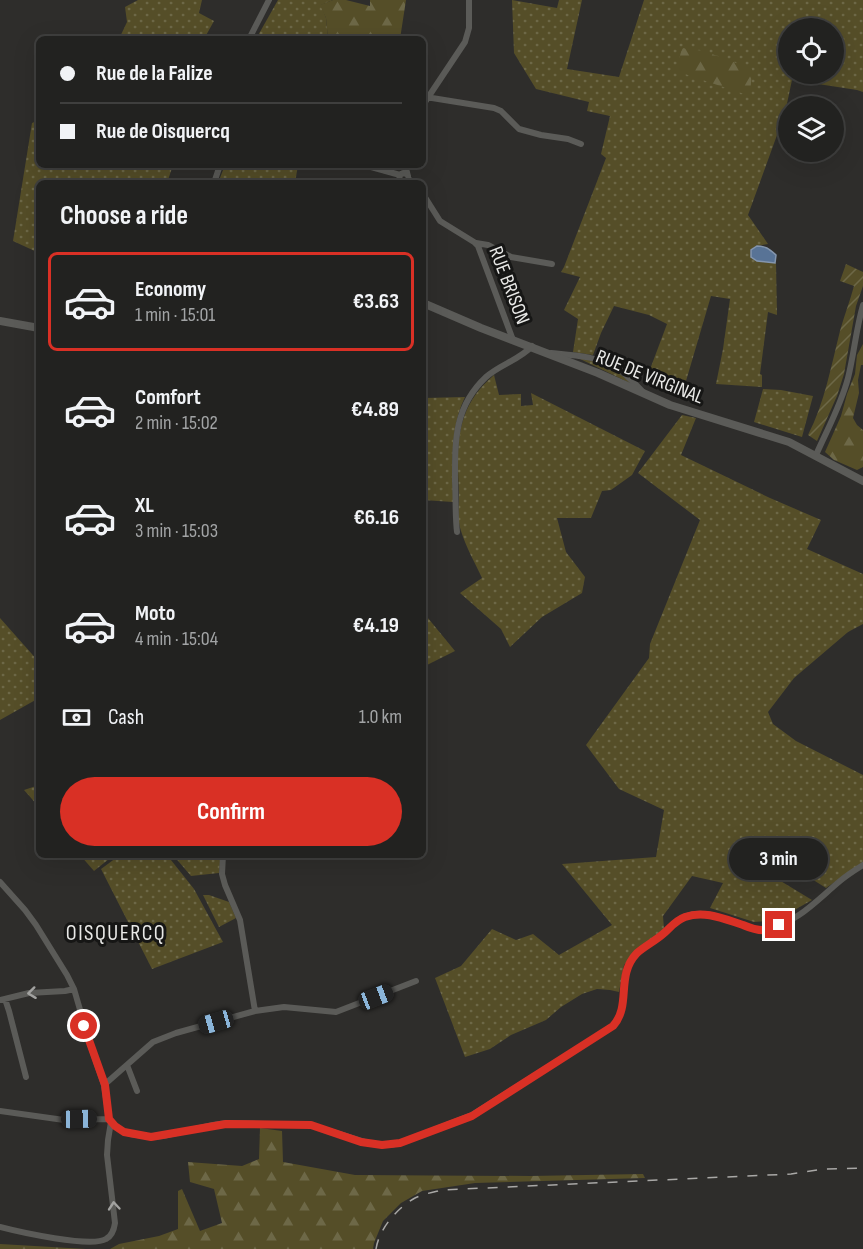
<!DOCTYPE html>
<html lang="en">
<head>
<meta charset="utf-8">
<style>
  body { margin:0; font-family:"Sofia Sans Condensed",sans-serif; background:#2a2a29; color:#f1f3f6; height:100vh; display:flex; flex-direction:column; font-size:22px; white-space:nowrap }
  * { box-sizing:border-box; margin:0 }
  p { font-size:20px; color:#a2a4a5 }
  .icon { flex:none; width:33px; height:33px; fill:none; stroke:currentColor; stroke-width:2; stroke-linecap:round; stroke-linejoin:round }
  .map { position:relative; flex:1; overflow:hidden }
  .drawer { position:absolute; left:36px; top:180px; width:390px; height:678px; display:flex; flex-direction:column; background:#222220; border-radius:9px; box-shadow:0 6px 24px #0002,0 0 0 2px #3f3f3e }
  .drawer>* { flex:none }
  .guide { position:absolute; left:36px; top:36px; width:390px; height:132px; border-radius:9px; box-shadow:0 6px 24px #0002,0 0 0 2px #3f3f3e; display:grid; align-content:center; height:132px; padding:0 24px; background:#222220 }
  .controls { position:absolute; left:778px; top:18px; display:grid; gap:12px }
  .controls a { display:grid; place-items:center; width:66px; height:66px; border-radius:50%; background:#222220; box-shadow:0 6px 24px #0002,0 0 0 2px #3f3f3e; font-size:30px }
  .end { position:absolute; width:27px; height:27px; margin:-14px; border:8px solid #d93025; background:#fff; box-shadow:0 0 0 3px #fff }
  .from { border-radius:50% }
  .bubble { position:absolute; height:42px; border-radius:21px; background:#222220; box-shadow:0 6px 24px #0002,0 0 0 2px #3f3f3e; font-size:20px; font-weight:700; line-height:42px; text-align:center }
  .car { position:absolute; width:18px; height:36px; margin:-18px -9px; border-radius:8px; box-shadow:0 0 4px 2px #0007; background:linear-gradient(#222 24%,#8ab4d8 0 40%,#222 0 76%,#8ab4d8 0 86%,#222 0) }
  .guide b { display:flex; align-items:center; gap:21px; height:57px; font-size:22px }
  .guide b+b { border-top:2px solid #3f3f3e }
  .guide i { width:15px; height:15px; background:#f1f3f6 }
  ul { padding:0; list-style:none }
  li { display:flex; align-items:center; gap:18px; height:99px; margin:0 12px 9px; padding:0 12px; border:3px solid transparent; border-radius:9px }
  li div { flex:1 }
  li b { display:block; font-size:22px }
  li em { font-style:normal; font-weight:700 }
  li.on { border-color:#d93025 }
  li>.icon { width:54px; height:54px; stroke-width:1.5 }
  h2 { padding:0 24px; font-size:27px; line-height:72px }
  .pay { display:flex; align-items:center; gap:15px; height:66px; padding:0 24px; font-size:22px }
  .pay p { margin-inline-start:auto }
  .primary-button { display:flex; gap:12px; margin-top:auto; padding:12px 24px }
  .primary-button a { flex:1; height:69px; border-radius:36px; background:#d93025; color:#fff; font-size:24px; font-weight:700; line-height:69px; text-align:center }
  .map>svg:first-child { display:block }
</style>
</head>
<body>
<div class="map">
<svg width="863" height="1249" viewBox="0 0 863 1249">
  <defs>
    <pattern id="grass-dots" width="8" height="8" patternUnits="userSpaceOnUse" patternTransform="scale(1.5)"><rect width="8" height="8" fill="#554e28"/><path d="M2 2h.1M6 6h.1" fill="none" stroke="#6d6847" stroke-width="1.8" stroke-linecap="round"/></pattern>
    <pattern id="forest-firs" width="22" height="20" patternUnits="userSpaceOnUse" patternTransform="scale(1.5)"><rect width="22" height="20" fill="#554e28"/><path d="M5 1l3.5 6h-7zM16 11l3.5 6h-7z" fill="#6d6847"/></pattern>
    <pattern id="garden-furrows" width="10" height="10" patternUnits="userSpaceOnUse" patternTransform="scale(1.5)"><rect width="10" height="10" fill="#554e28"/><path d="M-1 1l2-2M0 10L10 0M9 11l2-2" fill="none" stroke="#6d6847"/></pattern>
  </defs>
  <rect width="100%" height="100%" fill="#2e2d2b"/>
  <path fill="url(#grass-dots)" fill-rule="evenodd" d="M138,0H202L199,13L214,21L204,39H119L127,22L125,7Z
    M278,0H333L321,5L326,18L328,39H256Z
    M512,0L557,8L559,0H582L567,69L619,77L644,0H863V92L857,90L792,80L785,113L748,215L768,244L756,246L750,250L751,258L757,261L776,263L777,315L768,312L760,374L762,375V387L716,384L723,349L730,299L711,296L686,381L649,372L667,324L649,315L614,306L601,333L593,355L573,352L578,319L564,310L580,277L561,272L564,267L606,158L601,154L610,116L587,111L589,102L536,89L514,53ZM789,28H834V74H789Z
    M39,120V165H173L167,183H39V253L13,241L32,123Z
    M225,165H298L295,183H218Z
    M578,358C601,362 615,368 632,384Z
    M423,375L427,376L424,398L465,397C449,430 453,466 453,502L423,500Z
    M494,375L499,395L521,394V406L533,405L531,393L645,451L632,475L611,490L602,491L591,518H557L566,552L585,577L582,593L542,617L510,647L501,629L460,593L482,578C475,563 466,547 461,531C457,520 459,506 459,494C457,446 454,409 494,375Z
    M763,389L781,390L813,396L802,437L754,422Z
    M682,415L696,418L681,455L770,498L821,520L807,549L863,574V624L848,632L794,678L768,712L773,724L796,741L863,775V863L826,888L788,864L779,880L812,900L777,920L754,922L710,908L723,883L692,876L663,916L664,929L639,948L624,965L619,992L610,990L597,989L582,994L561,1007L546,1020L511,1035L490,1049L465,1057L435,978L461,966L492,929L516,940L533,934L559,955L612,925L562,864L656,857L664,810L619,789L586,745L649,658L650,644L700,520L638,473Z
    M423,612L455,651L423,667Z
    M0,618L39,662V698L0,720Z
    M39,785V807L24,790Z
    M80,855H114L94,871Z
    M120,855H167L194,889L223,942L152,969L101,869Z
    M173,855H221L219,873L191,876Z
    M203,895H209L229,902L236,918L219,927Z"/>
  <path fill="url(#forest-firs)" d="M333,0H346L370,6V0H406L400,39H328L326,18L320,5Z
    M682,48L704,51L752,69L750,96L676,71Z
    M863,344V365H861L858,380L859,393L853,418L857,425L863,430V467L857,470L834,460L825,452L841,416L847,394L855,374L857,355Z
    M260,1128L282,1131L283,1162L355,1175L530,1176L643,1174L645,1178L475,1183L422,1191L401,1203L383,1221L374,1243L373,1249H110L119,1244L159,1236L178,1229V1191L182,1189L200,1231L222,1223L214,1189L190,1182L188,1162L242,1166L259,1159Z
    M0,1244L86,1249H0Z"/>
  <path fill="url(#garden-furrows)" d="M846,264L863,272V286L856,306L844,374L837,396L817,441L808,435C825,402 831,366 840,331C844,316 850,301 854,286L840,281Z"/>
  <path fill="#587396" stroke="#8496ae" stroke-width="1.5" d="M757,246C766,246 769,249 776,255L775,263L757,261L751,257V250Z"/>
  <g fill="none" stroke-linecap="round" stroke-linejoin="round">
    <path stroke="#5b5b58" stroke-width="6" d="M249,39L269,0
      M426,98H432L494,108L501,111L519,129L541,135L568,139L581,144
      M423,105L465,42L469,28V0
      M364,165L400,175
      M405,165L408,176
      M407,174L403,173L400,175L399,180L404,183L409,179
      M214,183L220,165
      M423,194L440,221L474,242L478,246L513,340
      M476,243L488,245L511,257L552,264
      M551,353C571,355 597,356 615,367C626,373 634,383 643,392
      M816,455C827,430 841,405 848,378C854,354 856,329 863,305
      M457,532C455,515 456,498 455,481C455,441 454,407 486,377C499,365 521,359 532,346
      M223,855L222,874L225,885L240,920L255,1011
      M0,882L25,910L36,925L67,975L74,989L90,1044L104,1085L109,1119L119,1129L130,1134L151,1137L163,1136L213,1125L226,1123L311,1125L372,1144L390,1145L400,1143L472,1115L613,1026C632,1005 615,976 637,954C644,946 654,941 662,934C668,930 673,923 680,919C698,908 719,917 737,923C747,927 757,931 768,929C798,922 817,900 840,881C847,875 855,870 863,865
      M5,999L9,1011L26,1077
      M0,1000L29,993L65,991L74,989
      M127,1065L137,1091
      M104,1085L153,1042L176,1033L255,1011L284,1007L336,1012L416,981
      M0,1111L64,1120L109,1119
      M0,1227C19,1232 91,1248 106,1239C112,1236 114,1230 115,1223L107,1155L108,1140L111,1122"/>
    <path stroke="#5b5b58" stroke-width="8" d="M423,303L481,328L598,373L670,405L789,442L863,481
      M0,321L39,328"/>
    <path stroke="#a9a8a6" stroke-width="1.5" stroke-dasharray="10 10" stroke-linecap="butt" d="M376,1249C379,1229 397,1208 415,1198C423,1194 434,1192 442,1190L791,1174L824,1169L863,1168"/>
  </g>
  <defs><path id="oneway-chevron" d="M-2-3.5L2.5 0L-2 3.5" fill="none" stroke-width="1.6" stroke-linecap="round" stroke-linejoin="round" transform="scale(1.5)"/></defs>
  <g stroke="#a2a2a0">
    <use href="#oneway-chevron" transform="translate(32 993) rotate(173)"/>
    <use href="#oneway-chevron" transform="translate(114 1206) rotate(-95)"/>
  </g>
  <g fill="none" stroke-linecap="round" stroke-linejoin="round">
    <path stroke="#d93025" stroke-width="8" d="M84,1026L105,1085L109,1119L115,1126L124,1132L151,1137L226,1124L311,1125L361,1142L382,1145L400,1143L472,1116L613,1026C632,1005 615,976 637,953C645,946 655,941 663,934C670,928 676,920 685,917C705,910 724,919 743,925C750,928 758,931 766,930C770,929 775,927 779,925"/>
  </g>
  <g text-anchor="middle" stroke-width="6" stroke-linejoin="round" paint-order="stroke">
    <g font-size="20" fill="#e9e9e7" stroke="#161615">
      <text transform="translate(510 285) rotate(69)" y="7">RUE BRISON</text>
      <text transform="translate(650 376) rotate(22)" y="7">RUE DE VIRGINAL</text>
    </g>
    <g font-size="22" letter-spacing="1.5" fill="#e9e9e7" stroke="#161615">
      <text x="116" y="940">OISQUERCQ</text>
    </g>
  </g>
</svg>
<div class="controls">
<a><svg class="icon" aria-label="locate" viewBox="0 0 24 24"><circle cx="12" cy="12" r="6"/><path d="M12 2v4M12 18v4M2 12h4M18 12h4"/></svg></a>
<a><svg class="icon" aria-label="layers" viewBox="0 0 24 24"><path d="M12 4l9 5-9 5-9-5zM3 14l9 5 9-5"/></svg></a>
</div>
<i class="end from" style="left:84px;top:1026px"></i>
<i class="end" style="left:779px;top:925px"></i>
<div class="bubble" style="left:729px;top:838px;width:99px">3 min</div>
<i class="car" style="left:376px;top:997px;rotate:69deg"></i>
<i class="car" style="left:216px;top:1022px;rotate:254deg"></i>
<i class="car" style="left:79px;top:1119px;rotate:89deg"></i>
<div class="guide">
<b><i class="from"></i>Rue de la Falize</b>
<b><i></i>Rue de Oisquercq</b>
</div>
<section class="drawer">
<h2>Choose a ride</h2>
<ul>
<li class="on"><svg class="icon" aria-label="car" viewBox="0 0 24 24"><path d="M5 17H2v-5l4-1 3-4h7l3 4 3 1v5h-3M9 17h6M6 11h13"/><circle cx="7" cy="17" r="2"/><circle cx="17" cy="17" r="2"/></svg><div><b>Economy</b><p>1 min · 15:01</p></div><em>€3.63</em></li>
<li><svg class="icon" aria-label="car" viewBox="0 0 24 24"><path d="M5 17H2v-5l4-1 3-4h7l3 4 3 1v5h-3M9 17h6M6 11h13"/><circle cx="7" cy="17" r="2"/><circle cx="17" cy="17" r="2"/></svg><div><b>Comfort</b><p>2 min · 15:02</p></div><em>€4.89</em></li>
<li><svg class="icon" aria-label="car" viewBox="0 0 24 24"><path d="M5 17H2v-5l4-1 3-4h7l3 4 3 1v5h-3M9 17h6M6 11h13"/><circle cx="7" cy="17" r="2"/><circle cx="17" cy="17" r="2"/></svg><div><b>XL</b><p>3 min · 15:03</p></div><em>€6.16</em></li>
<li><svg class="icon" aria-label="car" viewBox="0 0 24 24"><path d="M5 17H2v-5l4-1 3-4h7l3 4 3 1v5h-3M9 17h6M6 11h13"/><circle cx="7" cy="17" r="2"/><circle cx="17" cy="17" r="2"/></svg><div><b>Moto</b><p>4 min · 15:04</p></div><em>€4.19</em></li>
</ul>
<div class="pay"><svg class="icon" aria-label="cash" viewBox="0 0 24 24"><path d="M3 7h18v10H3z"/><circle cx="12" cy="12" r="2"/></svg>Cash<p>1.0 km</p></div>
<div class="primary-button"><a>Confirm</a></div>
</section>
</div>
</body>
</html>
